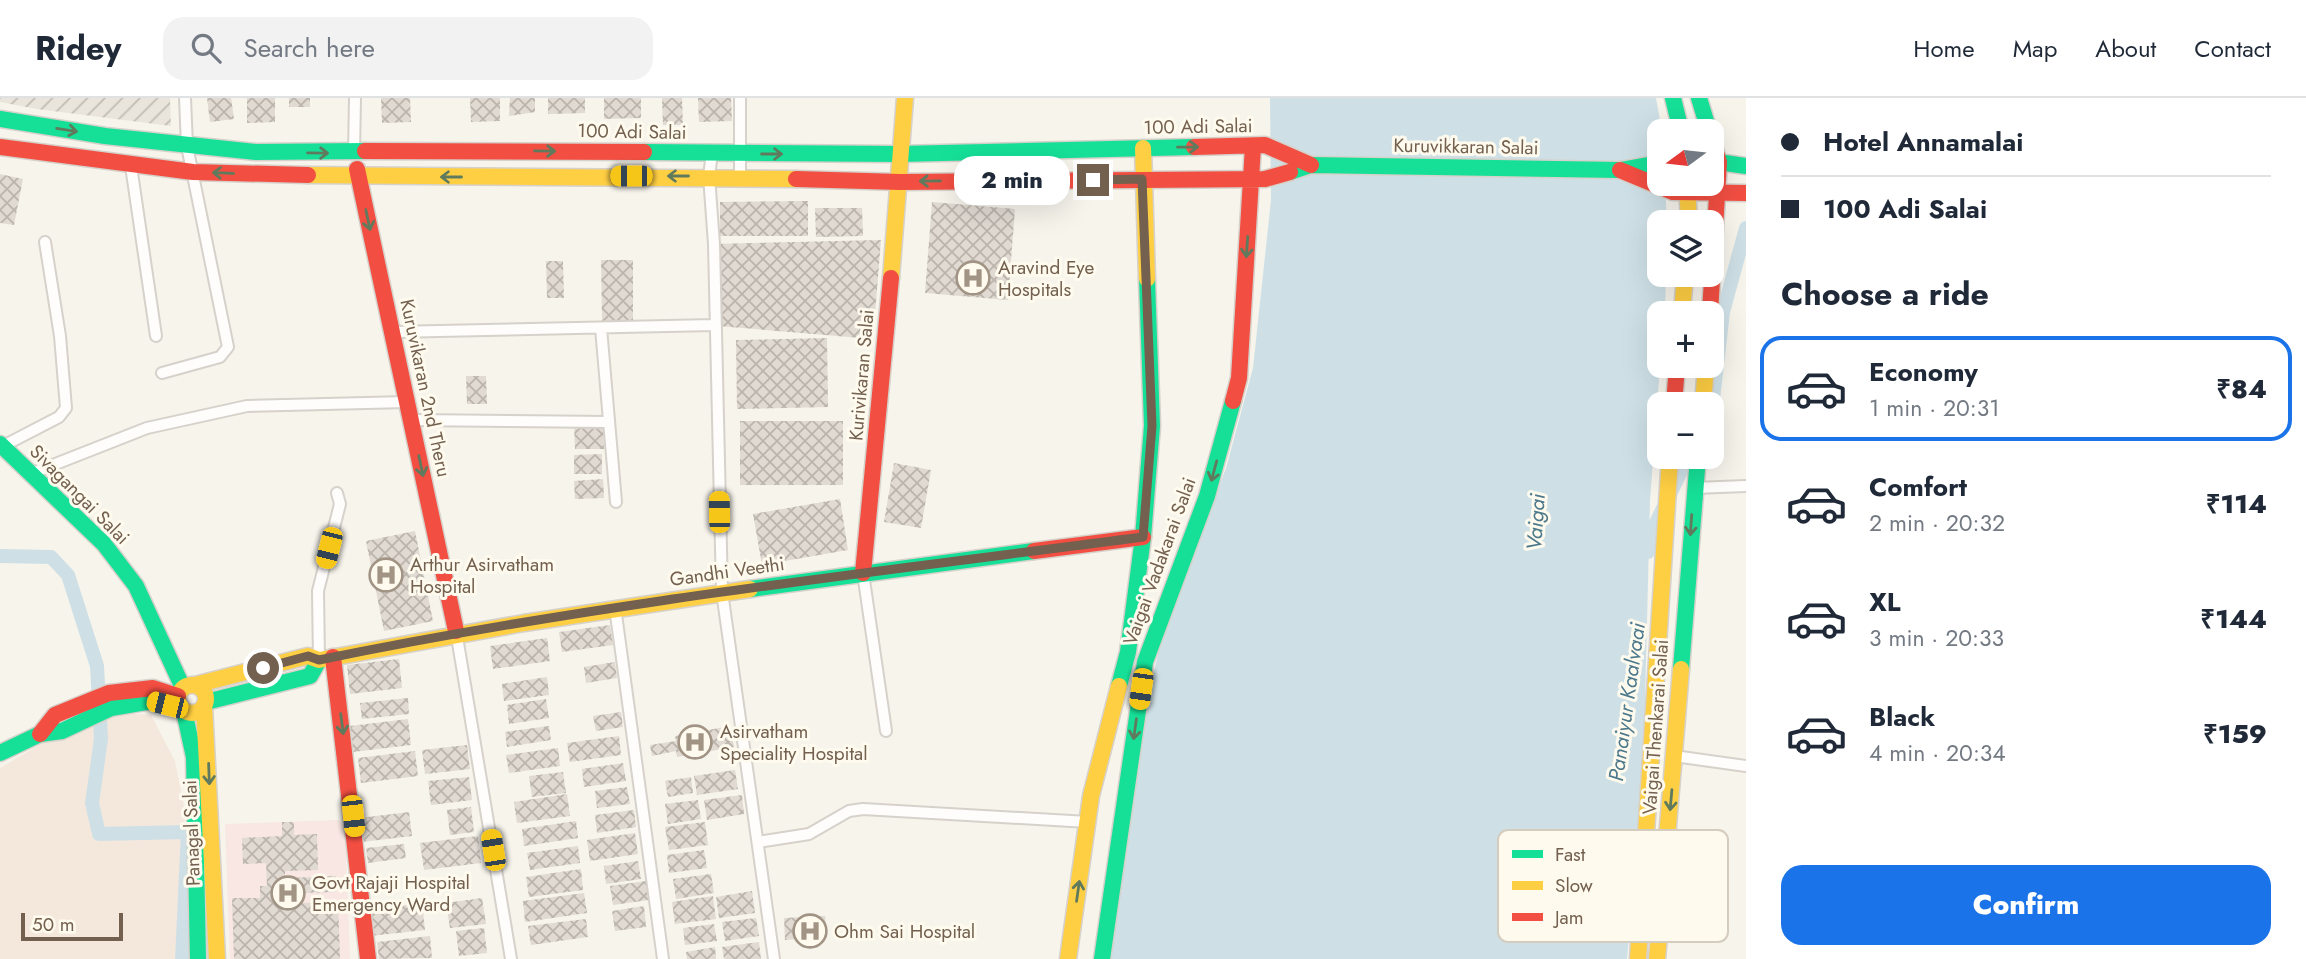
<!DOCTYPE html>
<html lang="en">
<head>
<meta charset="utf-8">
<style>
  body { margin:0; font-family:Jost,sans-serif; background:#f2f2f3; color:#1f2937; height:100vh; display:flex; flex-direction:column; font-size:26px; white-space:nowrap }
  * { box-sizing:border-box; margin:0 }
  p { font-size:23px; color:#747a83 }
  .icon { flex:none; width:38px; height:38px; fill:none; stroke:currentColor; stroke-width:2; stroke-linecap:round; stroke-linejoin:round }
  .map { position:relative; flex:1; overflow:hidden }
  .side { display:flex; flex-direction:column; background:#fff; width:560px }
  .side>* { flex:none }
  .banner { display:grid; align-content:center; height:154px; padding:0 35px; background:#fff }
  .needle { width:46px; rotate:255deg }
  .tools { position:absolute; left:1647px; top:21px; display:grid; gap:14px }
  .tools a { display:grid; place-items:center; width:77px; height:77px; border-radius:14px; background:#fff; box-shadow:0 7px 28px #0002; font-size:35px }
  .scale { position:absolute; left:21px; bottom:18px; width:102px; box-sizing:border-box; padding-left:7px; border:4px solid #73604e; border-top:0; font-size:19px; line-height:24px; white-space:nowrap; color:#73604e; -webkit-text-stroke:5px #fefaee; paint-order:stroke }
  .end { position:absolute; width:32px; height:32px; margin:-16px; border:9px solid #73604e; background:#fff; box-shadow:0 0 0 4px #fff }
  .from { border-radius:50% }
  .bubble { position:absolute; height:49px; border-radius:21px; background:#fff; box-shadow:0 7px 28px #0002; font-size:23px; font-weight:800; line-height:49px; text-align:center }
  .car { position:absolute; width:21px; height:42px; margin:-21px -10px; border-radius:9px; box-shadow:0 0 5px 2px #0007; background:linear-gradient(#f5c518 24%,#345 0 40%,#f5c518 0 76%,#345 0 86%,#f5c518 0) }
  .banner b { display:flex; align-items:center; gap:24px; height:66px; font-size:26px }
  .banner b+b { border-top:2px solid #e0e1e3 }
  .banner i { width:18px; height:18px; background:#1f2937 }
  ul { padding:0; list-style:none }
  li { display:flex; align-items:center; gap:21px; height:105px; margin:0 14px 10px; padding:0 21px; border:4px solid transparent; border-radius:21px }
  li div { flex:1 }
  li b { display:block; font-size:26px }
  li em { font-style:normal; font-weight:800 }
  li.selected { border-color:#1a73e8 }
  li>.icon { width:63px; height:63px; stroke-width:1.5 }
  h2 { padding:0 35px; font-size:32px; line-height:84px }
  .action { display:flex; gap:14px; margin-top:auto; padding:14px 35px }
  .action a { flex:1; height:80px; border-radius:21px; background:#1a73e8; color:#fff; font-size:28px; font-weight:800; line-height:80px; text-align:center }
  header { display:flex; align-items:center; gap:42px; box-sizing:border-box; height:98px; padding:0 35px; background:#fff; border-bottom:2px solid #e0e1e3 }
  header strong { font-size:33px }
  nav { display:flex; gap:38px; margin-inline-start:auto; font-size:24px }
  .search { width:490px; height:63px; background:#f2f2f3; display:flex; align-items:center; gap:18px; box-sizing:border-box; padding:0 24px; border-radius:21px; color:#747a83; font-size:26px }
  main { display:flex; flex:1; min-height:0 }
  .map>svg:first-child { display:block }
</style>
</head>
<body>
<header>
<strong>Ridey</strong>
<div class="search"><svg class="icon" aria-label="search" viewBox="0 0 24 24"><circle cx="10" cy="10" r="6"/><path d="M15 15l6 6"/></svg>Search here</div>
<nav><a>Home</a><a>Map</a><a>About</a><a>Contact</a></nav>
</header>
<main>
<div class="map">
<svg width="1746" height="861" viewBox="0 0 1746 861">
  <defs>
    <pattern id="industrial-furrows" width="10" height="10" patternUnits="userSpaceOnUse" patternTransform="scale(1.75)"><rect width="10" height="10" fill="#e9e5dd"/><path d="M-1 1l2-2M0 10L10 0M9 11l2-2" fill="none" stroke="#c1bdb5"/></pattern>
    <pattern id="building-cross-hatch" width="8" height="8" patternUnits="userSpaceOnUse" patternTransform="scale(1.75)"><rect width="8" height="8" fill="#e0dad2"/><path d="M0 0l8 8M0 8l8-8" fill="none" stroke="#bab4ad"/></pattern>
  </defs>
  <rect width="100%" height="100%" fill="#f7f4ec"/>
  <path fill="#f4e8dd" d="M113,614L151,617L175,663L185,713L178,861H0V670L46,643Z"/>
  <path fill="url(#industrial-furrows)" d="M0,0H170L171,28L37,11L0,4Z"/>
  <path fill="#f8e7e3" d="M339,722L345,728L350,861H230L225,726Z"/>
  <path fill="#cee0e6" d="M1270,0H1656L1662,33H1659V86H1665L1667,124H1659V177H1666L1665,215H1659L1660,268L1650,403L1643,686L1627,861H1108L1126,759L1145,617L1161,541L1226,370L1253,270L1271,102Z"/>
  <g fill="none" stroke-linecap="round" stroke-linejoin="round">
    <path stroke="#cee0e6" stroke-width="14" d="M1712,310L1723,214L1746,130
      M1648,454L1651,435L1688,359
      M0,458L51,459L68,477L97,568L101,641L92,705L99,736L188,734L182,861"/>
  </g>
  <path fill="url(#building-cross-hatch)" d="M207,0H231L234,21L210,24Z
    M247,0H275V24L247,25Z
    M289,0H310V9H289Z
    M381,0H410L411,24L382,25Z
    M470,0H500V23L471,24Z
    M510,0H535V14L509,18Z
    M548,0H585V15L548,16Z
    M604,0H641V20L604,21Z
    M662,0H682L683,27H663Z
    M698,0H731L732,23L699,24Z
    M0,76L23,81L14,127L0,125Z
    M808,103V138H720V104Z
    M932,104L1015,111L1008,202L925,195Z
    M815,110H862L863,138L816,139Z
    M881,142L873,241L718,228L714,146Z
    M601,162H633V224H602Z
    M546,163H563L564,200H547Z
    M827,240L828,309L737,311L736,242Z
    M466,278H486L487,306H467Z
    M740,323H843V387H740Z
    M574,326H603L604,351H575Z
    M602,356V376H574V357Z
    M894,365L931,372L921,430L884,424Z
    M603,381L604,400L575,401L574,383Z
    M840,401L848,452L762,467L753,416Z
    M415,433L433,523L384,533L366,443Z
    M610,527L613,547L562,554L559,534Z
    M547,540L550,563L493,571L490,548Z
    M399,561L402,590L350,596L347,567Z
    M615,564L617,580L586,585L584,569Z
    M547,579L549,597L504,603L502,586Z
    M408,600L409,616L362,621L360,605Z
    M546,601L549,620L509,626L507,607Z
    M621,614L623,629L596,633L593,618Z
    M408,621L411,647L353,654L350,628Z
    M549,628L551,642L507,649L505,634Z
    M730,628L734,649L677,659L676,653L652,658L650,647L676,643L675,638Z
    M619,638L621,657L570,664L567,645Z
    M467,647L470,671L425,676L422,652Z
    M558,650L560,668L509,675L506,657Z
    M415,653L418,678L361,685L358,660Z
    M623,665L626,683L584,689L582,671Z
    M735,672L738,691L697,697L694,678Z
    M563,674L566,695L532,699L529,678Z
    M469,679L472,702L431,707L428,683Z
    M691,679L693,695L668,699L665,683Z
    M627,689L630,706L597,710L595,693Z
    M567,696L570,718L517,725L514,704Z
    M742,697L744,716L707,722L704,702Z
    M698,702L701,721L668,726L665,706Z
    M471,709L474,734L450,737L447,712Z
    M634,712L636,729L597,735L595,717Z
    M409,714L412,738L362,744L359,720Z
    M576,723L578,740L524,748L522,731Z
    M282,724H294V737L317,736L318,772L285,773V780L336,778V794L299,795V805L338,804L340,861H234L232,800H260V788H267L266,765L243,766L242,740L282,738Z
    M705,724L708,747L669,752L665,729Z
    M635,735L638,756L590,763L587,742Z
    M478,738L481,765L424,772L420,745Z
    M404,746L406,760L368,765L366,750Z
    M578,748L580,765L530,772L527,755Z
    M704,752L707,770L669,775L667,757Z
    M638,763L641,781L606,786L604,768Z
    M581,771L583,792L529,799L526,779Z
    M711,776L714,795L676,801L673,781Z
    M646,783L649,802L613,807L610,788Z
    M752,793L755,815L719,820L716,799Z
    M584,795L587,815L525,824L523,803Z
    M713,798L716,821L675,826L672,804Z
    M482,800L486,826L450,830L446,805Z
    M422,805L425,832L370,838L367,812Z
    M644,808L646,829L615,833L612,813Z
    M825,818L827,839L785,842L784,820Z
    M756,820L759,838L725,843L722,824Z
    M586,821L588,839L531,847L528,828Z
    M714,826L717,843L685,847L683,830Z
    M484,830L487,855L459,858L456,833Z
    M430,838L432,860L379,861L377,844Z
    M759,844L761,861H724L722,849Z
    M715,849L716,861H687L686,854Z"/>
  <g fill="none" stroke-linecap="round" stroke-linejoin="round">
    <defs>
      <path id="street" d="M354,55L355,0
        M712,55L709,78L714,146L722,494L774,861
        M131,68L156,238
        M740,79V0
        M601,230L616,404
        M392,234L713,227
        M162,275L220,259L228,249L187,48L185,0
        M411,322L608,324
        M3,348L59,319L66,310L60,238L45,144
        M30,376L147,330L247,308L407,304
        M1694,390L1746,388
        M863,475L886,633
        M615,509L663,861
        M456,533L511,861
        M319,562L318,493L340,406L337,395
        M1674,658L1746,668
        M758,744L809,736L849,713L863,711L1088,724"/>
      <path id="fast" d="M1673,0L1681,33
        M1699,0L1709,33
        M0,21L105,38L256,54L365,53
        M644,54L899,56L1194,49
        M1712,63L1746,68
        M1290,74L1311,67L1620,72L1659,65
        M0,346L104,446L136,488L183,590
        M750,491L1034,453
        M1681,571L1698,359
        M1119,588L1128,554L1143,439L1152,328L1147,181
        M206,604L310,578L319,562
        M184,613L194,659L198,861
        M0,655L40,636L62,633L111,610L152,603L181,610
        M1102,861L1145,564L1207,398L1233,303"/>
      <path id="slow" d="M1143,50L1147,181
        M308,77L796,81
        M1687,86L1689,124
        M891,180L905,0
        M1682,215L1685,177
        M1703,306L1706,268
        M195,587L308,558L319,562L524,525L750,491
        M178 601a14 14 0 1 1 28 0a14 14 0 1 1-28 0Z
        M204,608L217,861
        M1068,861L1091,698L1119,588
        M1638,861L1670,359
        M1657,861L1681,571"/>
      <path id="jam" d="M0,49L193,74L308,77
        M1194,49L1265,47L1311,67
        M365,53L644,54
        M357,71L456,533
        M1620,72L1673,94L1746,95
        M796,81L900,84L1265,81L1290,74
        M1710,215L1719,64L1712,42
        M1233,303L1239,280L1253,48
        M1674,306L1677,268
        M1034,453L1143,439
        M863,475L891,180
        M333,559L368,861
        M40,636L55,617L109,595L153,590L178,598"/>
    </defs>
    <use href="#street" stroke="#d6d1ca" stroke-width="14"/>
    <use href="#fast" stroke="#d6d1ca" stroke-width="19"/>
    <use href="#slow" stroke="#d6d1ca" stroke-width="19"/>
    <use href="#jam" stroke="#d6d1ca" stroke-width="19"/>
    <use href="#street" stroke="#fefdfc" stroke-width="10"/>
    <use href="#fast" stroke="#16e098" stroke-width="16"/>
    <use href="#slow" stroke="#ffcf43" stroke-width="16"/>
    <use href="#jam" stroke="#f24e42" stroke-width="16"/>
  </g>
  <defs><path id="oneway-shaft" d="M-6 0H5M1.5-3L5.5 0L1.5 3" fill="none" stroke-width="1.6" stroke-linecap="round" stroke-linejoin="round" transform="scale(1.75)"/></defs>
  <g stroke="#607a5d">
    <use href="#oneway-shaft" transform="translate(67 32) rotate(9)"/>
    <use href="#oneway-shaft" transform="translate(1188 49) rotate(-1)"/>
    <use href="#oneway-shaft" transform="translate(545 53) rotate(1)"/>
    <use href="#oneway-shaft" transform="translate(318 55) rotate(1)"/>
    <use href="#oneway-shaft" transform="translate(772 56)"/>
    <use href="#oneway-shaft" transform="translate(223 75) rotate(-178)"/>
    <use href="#oneway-shaft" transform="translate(678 78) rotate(180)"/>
    <use href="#oneway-shaft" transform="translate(451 79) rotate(180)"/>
    <use href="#oneway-shaft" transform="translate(930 83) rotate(179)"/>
    <use href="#oneway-shaft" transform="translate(368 122) rotate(78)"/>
    <use href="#oneway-shaft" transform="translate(1247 149) rotate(94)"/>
    <use href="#oneway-shaft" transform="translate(421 368) rotate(78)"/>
    <use href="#oneway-shaft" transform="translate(1214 373) rotate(105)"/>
    <use href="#oneway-shaft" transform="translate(1691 427) rotate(94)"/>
    <use href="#oneway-shaft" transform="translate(342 626) rotate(83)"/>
    <use href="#oneway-shaft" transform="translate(1135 631) rotate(98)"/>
    <use href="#oneway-shaft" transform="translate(209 676) rotate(88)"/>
    <use href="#oneway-shaft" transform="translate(1671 702) rotate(95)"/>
    <use href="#oneway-shaft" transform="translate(1078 793) rotate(-82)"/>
  </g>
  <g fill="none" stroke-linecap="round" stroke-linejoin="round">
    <path stroke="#73604e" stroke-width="9" d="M263,570L308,558L319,562C591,506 867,475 1143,439L1152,328L1142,81L1093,82"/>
  </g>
  <defs>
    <symbol id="hospital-ring" viewBox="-11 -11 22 22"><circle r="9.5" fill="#fefaee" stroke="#a19485" stroke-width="1.5"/><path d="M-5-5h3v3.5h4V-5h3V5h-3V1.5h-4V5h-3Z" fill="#a19485"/></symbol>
  </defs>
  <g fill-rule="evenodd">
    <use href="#hospital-ring" x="954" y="161" width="38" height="38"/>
    <use href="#hospital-ring" x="367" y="458" width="38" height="38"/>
    <use href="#hospital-ring" x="676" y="625" width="38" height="38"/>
    <use href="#hospital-ring" x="269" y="776" width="38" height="38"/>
    <use href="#hospital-ring" x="791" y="814" width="38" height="38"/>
  </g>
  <g text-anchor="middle" stroke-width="6" stroke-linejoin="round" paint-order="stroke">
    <g font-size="19" fill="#73604e" stroke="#fefaee">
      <text transform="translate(1198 28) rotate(-1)" y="7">100 Adi Salai</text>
      <text transform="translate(632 33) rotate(1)" y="7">100 Adi Salai</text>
      <text transform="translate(1466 48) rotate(1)" y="7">Kuruvikkaran Salai</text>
      <text transform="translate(861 277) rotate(-85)" y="7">Kurivikaran Salai</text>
      <text transform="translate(426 290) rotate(78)" y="7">Kuruvikaran 2nd Theru</text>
      <text transform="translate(80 396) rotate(45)" y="7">Sivagangai Salai</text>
      <text transform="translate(1159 463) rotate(-70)" y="7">Vaigai Vadakarai Salai</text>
      <text transform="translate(727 473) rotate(-8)" y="7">Gandhi Veethi</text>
      <text transform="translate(1655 629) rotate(-86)" y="7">Vaigai Thenkarai Salai</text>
      <text transform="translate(191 735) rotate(-92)" y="7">Panagal Salai</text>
    </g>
    <g font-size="19" fill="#73604e" stroke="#fefaee" text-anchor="start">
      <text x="998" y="176">Aravind Eye<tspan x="998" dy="22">Hospitals</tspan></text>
      <text x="410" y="473">Arthur Asirvatham<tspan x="410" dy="22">Hospital</tspan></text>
      <text x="720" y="640">Asirvatham<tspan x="720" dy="22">Speciality Hospital</tspan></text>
      <text x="312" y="791">Govt Rajaji Hospital<tspan x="312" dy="22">Emergency Ward</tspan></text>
      <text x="834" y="840">Ohm Sai Hospital</text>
    </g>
    <g font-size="21" font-style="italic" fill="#4c788b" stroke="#fefaee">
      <text transform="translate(1536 424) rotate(-86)" y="7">Vaigai</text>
      <text transform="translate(1627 604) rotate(-82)" y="7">Panaiyur Kaalvaai</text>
    </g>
  </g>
  <rect x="1498" y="732" width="230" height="112" rx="10" fill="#fefaee" stroke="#d4ccbe" stroke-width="2"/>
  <rect x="1512" y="752" width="31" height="8" fill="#16e098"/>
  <rect x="1512" y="783" width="31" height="9" fill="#ffcf43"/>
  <rect x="1512" y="815" width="31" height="8" fill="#f24e42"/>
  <g font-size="19" fill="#73604e">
    <text x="1555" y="763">Fast</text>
    <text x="1555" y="794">Slow</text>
    <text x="1555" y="826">Jam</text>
  </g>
</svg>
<div class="tools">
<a><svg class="needle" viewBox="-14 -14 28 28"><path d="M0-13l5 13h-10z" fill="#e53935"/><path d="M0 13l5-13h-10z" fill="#747a83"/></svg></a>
<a><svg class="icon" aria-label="layers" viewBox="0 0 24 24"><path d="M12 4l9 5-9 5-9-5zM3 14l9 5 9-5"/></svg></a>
<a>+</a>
<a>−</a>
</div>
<div class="scale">50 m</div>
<i class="end from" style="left:263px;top:570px"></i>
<i class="end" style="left:1093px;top:82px"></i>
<div class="bubble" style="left:954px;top:58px;width:116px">2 min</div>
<i class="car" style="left:631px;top:78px;rotate:270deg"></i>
<i class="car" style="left:719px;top:414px;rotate:359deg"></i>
<i class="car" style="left:329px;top:450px;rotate:194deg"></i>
<i class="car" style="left:1141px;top:591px;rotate:188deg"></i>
<i class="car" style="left:167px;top:607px;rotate:284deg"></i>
<i class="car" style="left:353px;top:718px;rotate:174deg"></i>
<i class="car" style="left:493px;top:752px;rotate:351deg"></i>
</div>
<section class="side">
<div class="banner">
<b><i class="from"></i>Hotel Annamalai</b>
<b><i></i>100 Adi Salai</b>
</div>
<h2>Choose a ride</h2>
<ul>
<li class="selected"><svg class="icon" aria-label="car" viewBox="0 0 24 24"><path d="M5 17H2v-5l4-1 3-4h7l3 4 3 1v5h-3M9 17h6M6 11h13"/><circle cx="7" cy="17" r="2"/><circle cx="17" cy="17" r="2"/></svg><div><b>Economy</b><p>1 min · 20:31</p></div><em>₹84</em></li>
<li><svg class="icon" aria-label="car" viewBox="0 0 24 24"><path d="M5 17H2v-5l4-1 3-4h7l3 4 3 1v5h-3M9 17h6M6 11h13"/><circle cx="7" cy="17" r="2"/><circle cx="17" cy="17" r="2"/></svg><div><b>Comfort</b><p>2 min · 20:32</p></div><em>₹114</em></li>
<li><svg class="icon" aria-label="car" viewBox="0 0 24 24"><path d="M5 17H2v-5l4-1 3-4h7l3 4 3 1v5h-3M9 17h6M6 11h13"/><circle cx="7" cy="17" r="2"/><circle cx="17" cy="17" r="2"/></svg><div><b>XL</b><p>3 min · 20:33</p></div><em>₹144</em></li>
<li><svg class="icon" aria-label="car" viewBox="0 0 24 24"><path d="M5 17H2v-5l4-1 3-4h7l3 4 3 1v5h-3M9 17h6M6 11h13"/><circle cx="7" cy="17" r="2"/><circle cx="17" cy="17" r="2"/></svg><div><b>Black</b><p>4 min · 20:34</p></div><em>₹159</em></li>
</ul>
<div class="action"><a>Confirm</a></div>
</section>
</main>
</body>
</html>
